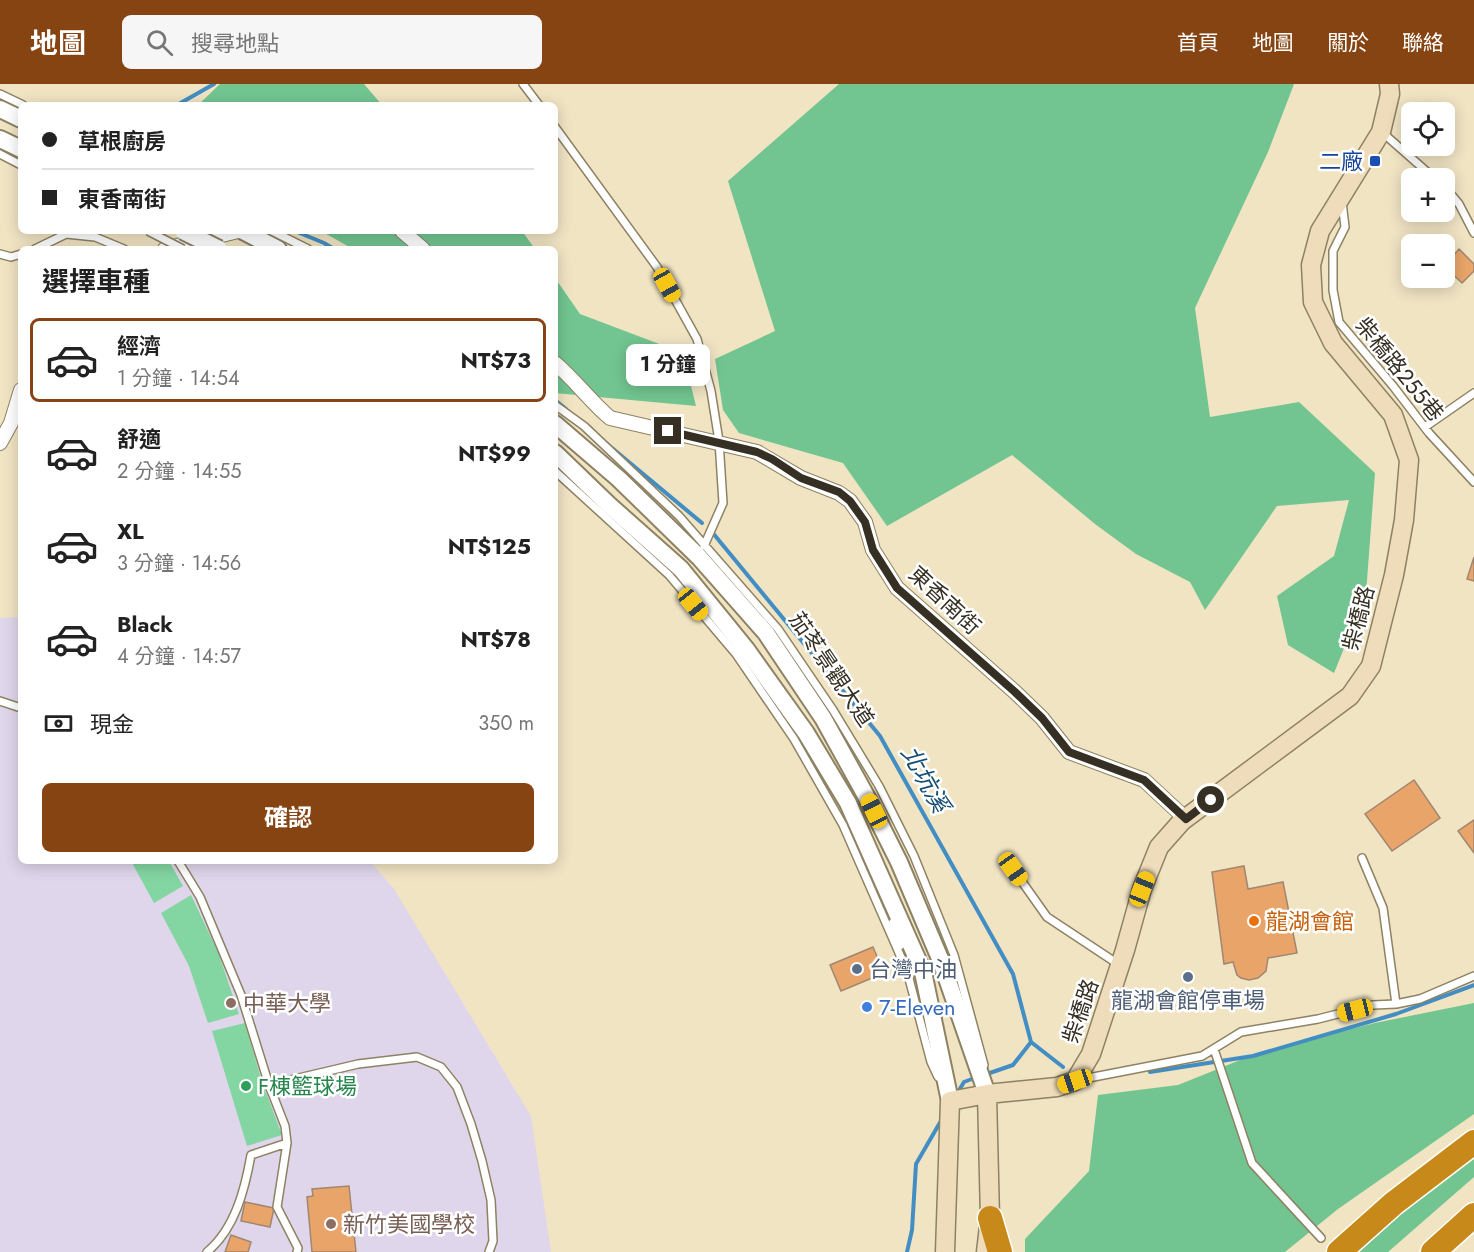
<!DOCTYPE html>
<html lang="zh-TW">
<head>
<meta charset="utf-8">
<style>
  body { margin:0; font-family:Jost,"Noto Sans TC",sans-serif; background:#f6f6f6; color:#222; height:100vh; display:flex; flex-direction:column; font-size:22px; white-space:nowrap }
  * { box-sizing:border-box; margin:0 }
  p { font-size:20px; color:#767676 }
  .icon { flex:none; width:33px; height:33px; fill:none; stroke:currentColor; stroke-width:2; stroke-linecap:round; stroke-linejoin:round }
  .map { position:relative; flex:1; overflow:hidden }
  .drawer { position:absolute; left:18px; top:162px; width:540px; height:618px; display:flex; flex-direction:column; background:#fff; border-radius:9px; box-shadow:0 3px 15px #0003 }
  .drawer>* { flex:none }
  .guide { position:absolute; left:18px; top:18px; width:540px; height:132px; border-radius:9px; box-shadow:0 3px 15px #0003; display:grid; align-content:center; height:132px; padding:0 24px; background:#fff }
  .buttons { position:absolute; left:1401px; top:18px; display:grid; gap:12px }
  .buttons a { display:grid; place-items:center; width:54px; height:54px; border-radius:9px; background:#fff; box-shadow:0 3px 15px #0003; font-size:30px }
  .end { position:absolute; width:27px; height:27px; margin:-14px; border:8px solid #353023; background:#fff; box-shadow:0 0 0 3px #fff }
  .from { border-radius:50% }
  .bubble { position:absolute; height:42px; border-radius:9px; background:#fff; box-shadow:0 3px 15px #0003; font-size:20px; font-weight:700; line-height:42px; text-align:center }
  .car { position:absolute; width:18px; height:36px; margin:-18px -9px; border-radius:8px; box-shadow:0 0 4px 2px #0007; background:linear-gradient(#f5c518 24%,#345 0 40%,#f5c518 0 76%,#345 0 86%,#f5c518 0) }
  .guide b { display:flex; align-items:center; gap:21px; height:57px; font-size:22px }
  .guide b+b { border-top:2px solid #e0e0e0 }
  .guide i { width:15px; height:15px; background:#222 }
  ul { padding:0; list-style:none }
  li { display:flex; align-items:center; gap:18px; height:84px; margin:0 12px 9px; padding:0 12px; border:3px solid transparent; border-radius:9px }
  li div { flex:1 }
  li b { display:block; font-size:22px }
  li em { font-style:normal; font-weight:700 }
  li.current { border-color:#864413 }
  li>.icon { width:54px; height:54px; stroke-width:1.5 }
  h2 { padding:0 24px; font-size:27px; line-height:72px }
  .pay { display:flex; align-items:center; gap:15px; height:66px; padding:0 24px; font-size:22px }
  .pay p { margin-inline-start:auto }
  .button { display:flex; gap:12px; margin-top:auto; padding:12px 24px }
  .button a { flex:1; height:69px; border-radius:9px; background:#864413; color:#fff; font-size:24px; font-weight:700; line-height:69px; text-align:center }
  header { display:flex; align-items:center; gap:36px; box-sizing:border-box; height:84px; padding:0 30px; background:#864413; color:#fff }
  header strong { font-size:28px }
  nav { display:flex; gap:33px; margin-inline-start:auto; font-size:21px }
  .search { width:420px; height:54px; background:#f6f6f6; display:flex; align-items:center; gap:15px; box-sizing:border-box; padding:0 21px; border-radius:9px; color:#767676; font-size:22px }
  .map>svg:first-child { display:block }
</style>
</head>
<body>
<header>
<strong>地圖</strong>
<div class="search"><svg class="icon" aria-label="search" viewBox="0 0 24 24"><circle cx="10" cy="10" r="6"/><path d="M15 15l6 6"/></svg>搜尋地點</div>
<nav><a>首頁</a><a>地圖</a><a>關於</a><a>聯絡</a></nav>
</header>
<div class="map">
<svg width="1474" height="1168" viewBox="0 0 1474 1168">
  <rect width="100%" height="100%" fill="#f0e4c3"/>
  <path fill="#dfd6eb" d="M21,533V777H370L394,805L531,1032L551,1168H0V534Z"/>
  <path fill="#83d6a1" d="M131,777H169L183,802L154,819Z
    M191,811L218,868L239,930L208,939L189,882L161,829Z
    M245,939L262,998L282,1051L247,1062L212,947Z"/>
  <path fill="#72c590" d="M220,0H364L382,21H198Z
    M839,0H1294L1268,68L1195,224L1210,333L1299,318L1375,389L1366,510L1334,589L1288,561L1277,512L1334,472L1349,416L1277,422L1205,526L1190,498L1136,470L1095,440L1012,371L887,442L843,379L739,349L723,326L715,275L775,247L728,97Z
    M321,147H522L535,165H353Z
    M555,194L580,230L683,269L696,322L555,309Z
    M1474,919V1030L1338,1125L1285,1168H1025V1155L1089,1087L1098,1011L1178,1001L1260,968L1375,939Z
    M1474,1065V1093L1388,1168H1354Z"/>
  <g fill="none" stroke-linecap="round" stroke-linejoin="round">
    <path stroke="#428ec4" stroke-width="4" d="M177,21L214,0
      M295,147L324,159L334,165
      M555,316L566,325
      M606,359L702,439
      M712,448L880,652L1013,890L1031,958L1063,983
      M1150,988L1253,972L1396,930L1474,901
      M984,991L1013,981L1031,958
      M958,1008L964,998L977,993
      M907,1168L912,1146L916,1080L942,1035"/>
  </g>
  <path fill="#e9a569" stroke="#a18670" stroke-width="1.5" d="M1459,165L1474,180V187L1462,199L1444,182Z
    M1474,473V497L1467,495Z
    M1414,696L1440,734L1392,767L1365,730Z
    M1474,736V769L1458,747Z
    M1244,782L1248,805L1283,798L1297,869L1268,874L1266,887L1258,894L1249,896L1241,894L1237,891L1233,878L1224,880L1212,788Z
    M873,863L884,889L841,907L830,881Z
    M349,1102L356,1168H312L307,1113L313,1112L312,1105Z
    M245,1118L274,1124L270,1143L241,1137Z
    M231,1151L251,1158L248,1168H225Z"/>
  <g fill="none" stroke-linecap="round" stroke-linejoin="round">
    <defs>
      <path id="service" d="M523,0L539,21
        M0,10L23,21
        M555,43L657,183L697,255L711,307L719,357L723,419L704,462
        M1383,49L1434,94
        M0,70L21,81
        M1444,102L1459,120L1474,149
        M1342,118L1345,143L1333,167V206L1339,238L1393,302L1429,349L1474,398
        M272,147L308,165
        M35,165L66,150L95,153L124,165
        M0,170L11,173L21,170
        M555,321L584,342L679,432L778,545L833,626L879,702L914,772L954,871L984,981
        M1425,343L1474,309
        M555,387L669,491L736,570L794,655L843,741L907,887L931,978L938,993
        M0,617L21,624
        M1362,774L1383,824L1396,920
        M178,777L200,813L241,911L269,1001L285,1042L287,1059L277,1123L298,1164L297,1168
        M1013,785L1047,833L1118,880
        M893,838L900,862
        M1214,965L1252,1079L1321,1154
        M1078,996L1202,972L1241,948L1318,935L1373,921L1396,920L1420,915L1474,892
        M269,1001L358,980L417,973L441,983L457,1003L471,1040L482,1077L491,1116L493,1157L489,1168
        M207,1168C235,1145 245,1105 251,1071L287,1059"/>
      <path id="minor" d="M402,147L423,165
        M165,165L238,147
        M555,279C575,296 590,317 610,334L757,368L801,394L839,409L850,417L865,438L873,466L897,504L1015,608L1042,634L1069,668L1144,696L1186,735
        M0,359L11,339L21,306"/>
      <path id="tertiary" d="M0,25L21,35
        M0,55L21,65
        M243,147L278,165
        M555,340L619,395L699,473L766,549L823,634L865,710L899,778L941,877L987,1010
        M555,369L609,421L681,485L746,565L806,649L848,719L923,888L950,1017"/>
      <path id="secondary" d="M945,1168L950,1017L987,1010L1057,1003L1075,997L1091,970L1125,866L1142,805L1159,763L1182,737L1350,612L1371,582L1394,491L1404,436L1409,376L1393,331L1333,259L1313,218L1311,181L1320,147L1381,48L1390,10L1389,0
        M986,1168L990,1134L987,1010"/>
      <path id="motorway" d="M990,1134L1000,1168
        M1339,1168L1394,1119L1474,1058
        M1433,1168L1474,1131"/>
    </defs>
    <use href="#service" stroke="#8d8263" stroke-width="10"/>
    <use href="#minor" stroke="#8d8263" stroke-width="16"/>
    <use href="#tertiary" stroke="#8d8263" stroke-width="20"/>
    <use href="#secondary" stroke="#8d8263" stroke-width="21"/>
    <use href="#motorway" stroke="#fff" stroke-width="27"/>
    <use href="#service" stroke="#fff" stroke-width="7"/>
    <use href="#minor" stroke="#fff" stroke-width="14"/>
    <use href="#tertiary" stroke="#fff" stroke-width="16"/>
    <use href="#secondary" stroke="#eedcba" stroke-width="18"/>
    <use href="#motorway" stroke="#c78a1a" stroke-width="24"/>
    <defs>
      <path id="service-bridge" d="M148,147L183,165"/>
      <path id="tertiary-bridge" d="M183,147L219,165"/>
    </defs>
    <use href="#service-bridge" stroke="#8d8263" stroke-width="10" stroke-linecap="butt"/>
    <use href="#tertiary-bridge" stroke="#8d8263" stroke-width="20" stroke-linecap="butt"/>
    <use href="#service-bridge" stroke="#fff" stroke-width="7"/>
    <use href="#tertiary-bridge" stroke="#fff" stroke-width="16"/>
  </g>
  <g fill="none" stroke-linecap="round" stroke-linejoin="round">
    <path stroke="#353023" stroke-width="8" d="M668,347L757,368L772,375L801,394L839,408L850,417L865,438L873,466L897,504L1015,608L1042,634L1069,668L1144,696L1186,735L1211,716"/>
  </g>
  <rect fill="#1a4fb4" stroke="#fff" stroke-width="2" x="1369" y="71" width="12" height="12" rx="3"/>
  <circle fill="#e8710a" stroke="#fff" stroke-width="2" cx="1254" cy="837" r="6"/>
  <g fill="#5c6f8a" stroke="#fff" stroke-width="2">
    <circle cx="857" cy="885" r="6"/>
    <circle cx="1188" cy="893" r="6"/>
  </g>
  <g fill="#8d6e63" stroke="#fff" stroke-width="2">
    <circle cx="231" cy="919" r="6"/>
    <circle cx="331" cy="1140" r="6"/>
  </g>
  <circle fill="#3f7fe0" stroke="#fff" stroke-width="2" cx="867" cy="923" r="6"/>
  <circle fill="#2e9e5b" stroke="#fff" stroke-width="2" cx="246" cy="1002" r="6"/>
  <g text-anchor="middle" stroke-width="5" stroke-linejoin="round" paint-order="stroke">
    <g font-size="22" fill="#164399" stroke="#fff" text-anchor="end">
      <text x="1363" y="85">二廠</text>
    </g>
    <g font-size="22" fill="#353023" stroke="#fff">
      <text transform="translate(1400 285) rotate(51)" y="8">柴橋路255巷</text>
      <text transform="translate(945 516) rotate(43)" y="8">東香南街</text>
      <text transform="translate(1358 534) rotate(-75)" y="8">柴橋路</text>
      <text transform="translate(832 585) rotate(56)" y="8">茄苳景觀大道</text>
      <text transform="translate(1080 927) rotate(-71)" y="8">柴橋路</text>
    </g>
    <g font-size="22" fill="#c56008" stroke="#fff" text-anchor="start">
      <text x="1266" y="845">龍湖會館</text>
    </g>
    <g font-size="22" fill="#4e5e75" stroke="#fff" text-anchor="start">
      <text x="869" y="893">台灣中油</text>
      <text x="1188" y="924" text-anchor="middle">龍湖會館停車場</text>
    </g>
    <g font-size="22" fill="#785e54" stroke="#fff" text-anchor="start">
      <text x="243" y="927">中華大學</text>
      <text x="343" y="1148">新竹美國學校</text>
    </g>
    <g font-size="22" fill="#366cbe" stroke="#fff" text-anchor="start">
      <text x="879" y="931">7-Eleven</text>
    </g>
    <g font-size="22" fill="#27864d" stroke="#fff" text-anchor="start">
      <text x="258" y="1010">F棟籃球場</text>
    </g>
    <g font-size="24" font-style="italic" fill="#154e73" stroke="#fff">
      <text transform="translate(925 695) rotate(61)" y="8">北坑溪</text>
    </g>
  </g>
</svg>
<div class="buttons">
<a><svg class="icon" aria-label="locate" viewBox="0 0 24 24"><circle cx="12" cy="12" r="6"/><path d="M12 2v4M12 18v4M2 12h4M18 12h4"/></svg></a>
<a>+</a>
<a>−</a>
</div>
<i class="end from" style="left:1211px;top:716px"></i>
<i class="end" style="left:668px;top:347px"></i>
<div class="bubble" style="left:626px;top:260px;width:84px">1 分鐘</div>
<i class="car" style="left:667px;top:201px;rotate:151deg"></i>
<i class="car" style="left:693px;top:520px;rotate:141deg"></i>
<i class="car" style="left:874px;top:727px;rotate:334deg"></i>
<i class="car" style="left:1013px;top:785px;rotate:145deg"></i>
<i class="car" style="left:1142px;top:805px;rotate:22deg"></i>
<i class="car" style="left:1355px;top:926px;rotate:256deg"></i>
<i class="car" style="left:1075px;top:997px;rotate:251deg"></i>
<div class="guide">
<b><i class="from"></i>草根廚房</b>
<b><i></i>東香南街</b>
</div>
<section class="drawer">
<h2>選擇車種</h2>
<ul>
<li class="current"><svg class="icon" aria-label="car" viewBox="0 0 24 24"><path d="M5 17H2v-5l4-1 3-4h7l3 4 3 1v5h-3M9 17h6M6 11h13"/><circle cx="7" cy="17" r="2"/><circle cx="17" cy="17" r="2"/></svg><div><b>經濟</b><p>1 分鐘 · 14:54</p></div><em>NT$73</em></li>
<li><svg class="icon" aria-label="car" viewBox="0 0 24 24"><path d="M5 17H2v-5l4-1 3-4h7l3 4 3 1v5h-3M9 17h6M6 11h13"/><circle cx="7" cy="17" r="2"/><circle cx="17" cy="17" r="2"/></svg><div><b>舒適</b><p>2 分鐘 · 14:55</p></div><em>NT$99</em></li>
<li><svg class="icon" aria-label="car" viewBox="0 0 24 24"><path d="M5 17H2v-5l4-1 3-4h7l3 4 3 1v5h-3M9 17h6M6 11h13"/><circle cx="7" cy="17" r="2"/><circle cx="17" cy="17" r="2"/></svg><div><b>XL</b><p>3 分鐘 · 14:56</p></div><em>NT$125</em></li>
<li><svg class="icon" aria-label="car" viewBox="0 0 24 24"><path d="M5 17H2v-5l4-1 3-4h7l3 4 3 1v5h-3M9 17h6M6 11h13"/><circle cx="7" cy="17" r="2"/><circle cx="17" cy="17" r="2"/></svg><div><b>Black</b><p>4 分鐘 · 14:57</p></div><em>NT$78</em></li>
</ul>
<div class="pay"><svg class="icon" aria-label="cash" viewBox="0 0 24 24"><path d="M3 7h18v10H3z"/><circle cx="12" cy="12" r="2"/></svg>現金<p>350 m</p></div>
<div class="button"><a>確認</a></div>
</section>
</div>
</body>
</html>
